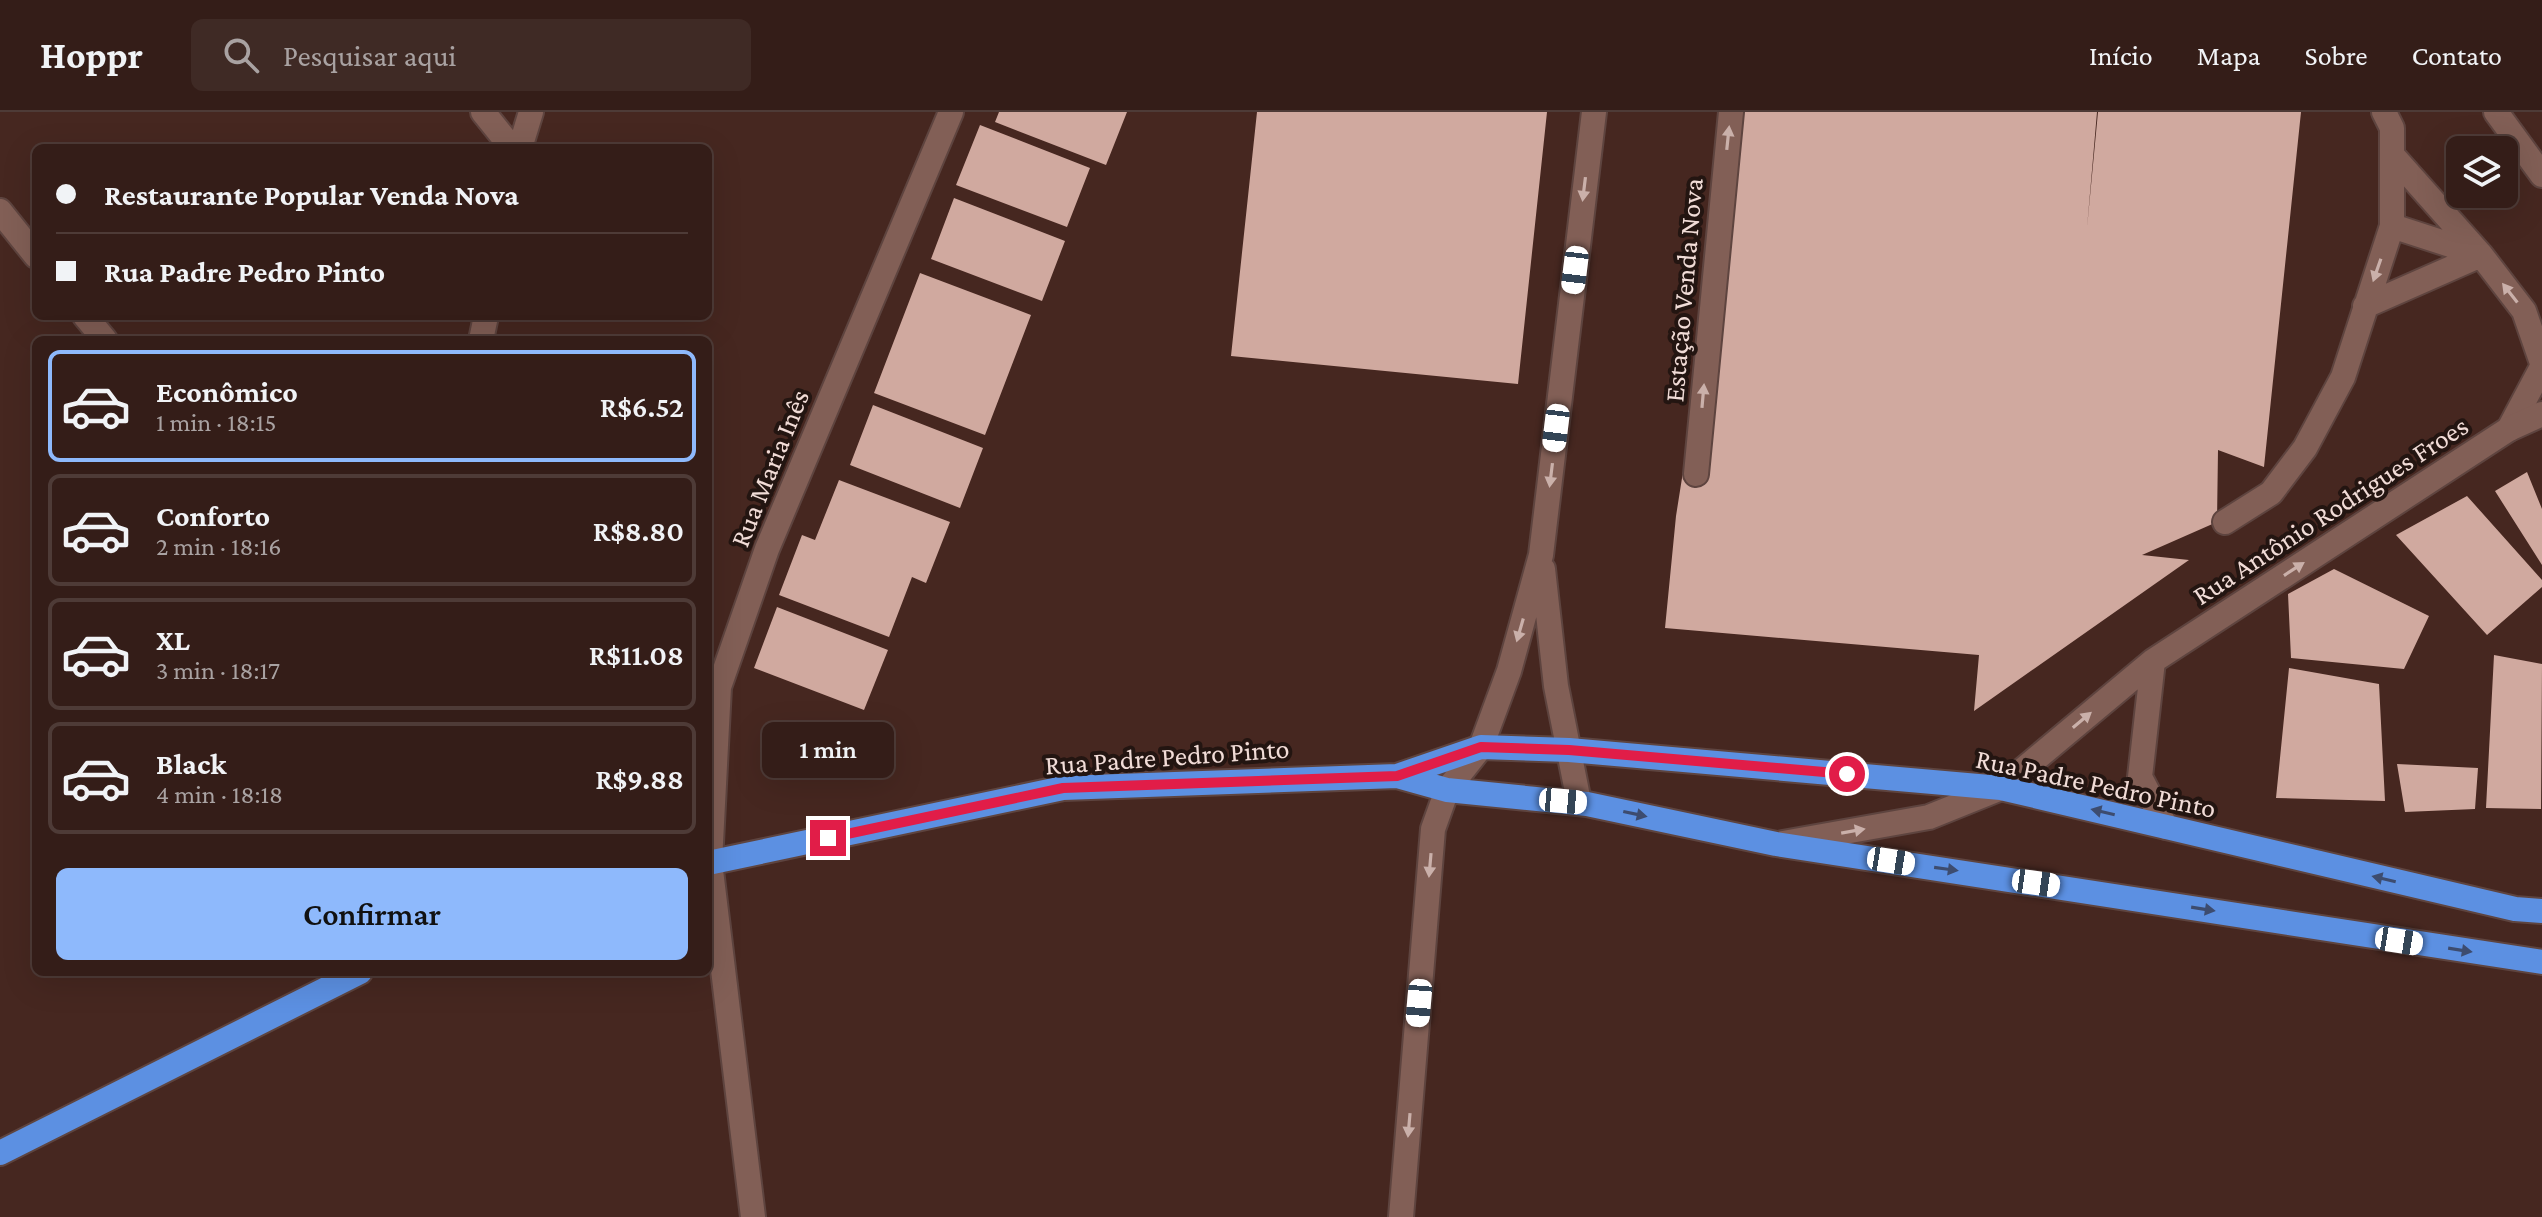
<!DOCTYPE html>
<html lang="pt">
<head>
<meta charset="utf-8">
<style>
  body { margin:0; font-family:"Crimson Pro",serif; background:#3f2a25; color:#f1f3f6; height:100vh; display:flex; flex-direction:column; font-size:30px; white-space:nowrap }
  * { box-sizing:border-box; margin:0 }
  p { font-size:26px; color:#a9a2a2 }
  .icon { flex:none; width:44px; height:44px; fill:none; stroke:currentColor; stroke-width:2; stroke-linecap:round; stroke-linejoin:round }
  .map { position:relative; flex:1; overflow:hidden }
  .sheet { position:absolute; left:32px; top:224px; width:680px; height:640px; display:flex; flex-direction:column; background:#341d18; border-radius:12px; box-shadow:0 8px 32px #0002,0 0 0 2px #4e3b37 }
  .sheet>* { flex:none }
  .top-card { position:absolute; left:32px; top:32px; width:680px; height:176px; border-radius:12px; box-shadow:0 8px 32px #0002,0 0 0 2px #4e3b37; display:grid; align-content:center; height:176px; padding:0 24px; background:#341d18 }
  .tools { position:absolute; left:2446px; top:24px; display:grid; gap:16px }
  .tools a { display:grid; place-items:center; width:72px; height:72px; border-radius:12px; background:#341d18; box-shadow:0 8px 32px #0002,0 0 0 2px #4e3b37; font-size:40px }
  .end { position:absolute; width:36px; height:36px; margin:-18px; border:10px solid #e11d48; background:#fff; box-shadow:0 0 0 4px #fff }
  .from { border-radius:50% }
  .bubble { position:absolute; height:56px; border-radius:12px; background:#341d18; box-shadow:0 8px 32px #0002,0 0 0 2px #4e3b37; font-size:26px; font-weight:600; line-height:56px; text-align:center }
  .car { position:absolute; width:24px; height:48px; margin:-24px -12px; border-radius:10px; box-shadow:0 0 6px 2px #0007; background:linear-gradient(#fff 24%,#345 0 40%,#fff 0 76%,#345 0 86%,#fff 0) }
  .top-card b { display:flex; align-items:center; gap:28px; height:76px; font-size:30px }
  .top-card b+b { border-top:2px solid #4e3b37 }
  .top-card i { width:20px; height:20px; background:#f1f3f6 }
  ul { padding:14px 0 0; list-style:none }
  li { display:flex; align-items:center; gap:24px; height:112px; margin:0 16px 12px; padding:0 8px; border:4px solid #4e3b37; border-radius:12px }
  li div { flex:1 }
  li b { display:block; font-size:30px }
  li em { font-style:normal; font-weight:600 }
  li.on { border-color:#8eb9fc }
  li>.icon { width:72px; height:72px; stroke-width:1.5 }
  .cta { display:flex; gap:16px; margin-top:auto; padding:16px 24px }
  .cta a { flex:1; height:92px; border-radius:12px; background:#8eb9fc; color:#111; font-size:32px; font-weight:600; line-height:92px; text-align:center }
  header { display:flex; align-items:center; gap:48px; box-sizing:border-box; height:112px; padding:0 40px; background:#341d18; border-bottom:2px solid #4e3b37 }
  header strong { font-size:38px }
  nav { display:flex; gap:44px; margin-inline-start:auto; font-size:28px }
  .search { width:560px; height:72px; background:#3f2a25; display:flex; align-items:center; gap:20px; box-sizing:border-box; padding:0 28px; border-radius:12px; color:#a9a2a2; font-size:30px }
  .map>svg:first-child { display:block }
</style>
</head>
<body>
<header>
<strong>Hoppr</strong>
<div class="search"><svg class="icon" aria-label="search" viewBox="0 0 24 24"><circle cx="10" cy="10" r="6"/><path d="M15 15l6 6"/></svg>Pesquisar aqui</div>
<nav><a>Início</a><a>Mapa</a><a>Sobre</a><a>Contato</a></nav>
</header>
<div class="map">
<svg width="2542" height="1105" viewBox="0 0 2542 1105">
  <rect width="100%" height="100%" fill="#462720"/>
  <path fill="#d0a99f" d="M999,0H1127L1106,53L995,10Z
    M1257,0H1547L1518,272L1231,244Z
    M1740,0H2097L2087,116L2098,0H2301L2264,355L2218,338L2217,410L2142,443L2189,448L1974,599L1979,543L1665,516L1676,404Z
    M980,13L1090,56L1067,115L956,73Z
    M954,86L1065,129L1042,189L931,147Z
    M920,161L1031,203L985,323L874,281Z
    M873,293L983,336L960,396L850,353Z
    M2527,360L2542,397V453L2495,379Z
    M839,368L950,410L926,471L912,465L889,525L779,483L802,423L815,428Z
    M2467,384L2542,468V475L2487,523L2396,423Z
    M2334,457L2429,504L2404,557L2291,546L2288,482Z
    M777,495L888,538L864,598L754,556Z
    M2494,543L2542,552L2541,697L2486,696Z
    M2289,556L2379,572L2385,689L2276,686Z
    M2397,652L2478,656L2475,697L2405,700Z"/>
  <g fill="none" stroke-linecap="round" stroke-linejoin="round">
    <defs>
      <path id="lane" d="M2392,114L2481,143L2524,199L2542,251
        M2365,194L2481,143L2393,44
        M2509,317L2542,255
        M1696,362L1731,0
        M2225,410L2271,381L2305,336L2343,265L2392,114V16L2384,0"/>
      <path id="street" d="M483,0L512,36
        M2496,0L2542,63
        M520,36L531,0
        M0,99L36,144
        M85,204L105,228
        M481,228L486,204
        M1543,457L1556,574L1579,690
        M2153,549L2140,665L2166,715
        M1783,731L1929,705L2001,676L2153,549L2509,317L2542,302
        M753,1105L710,750L719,575L767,437L951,0
        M1401,1105L1433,717L1447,678L1481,635L1509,559L1541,443L1594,0"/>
      <path id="highway" d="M1397,664L1481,635L1569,638L2001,676L2515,797L2542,799
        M708,751L1063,676L1397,664L1447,678L1587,692L1776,732L2542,850
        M0,1041L360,860"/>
    </defs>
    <use href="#lane" stroke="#5e443f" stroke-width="28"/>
    <use href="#street" stroke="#5e443f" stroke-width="28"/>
    <use href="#highway" stroke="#5e443f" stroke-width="28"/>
    <use href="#lane" stroke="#825f56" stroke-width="24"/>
    <use href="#street" stroke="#825f56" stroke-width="24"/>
    <use href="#highway" stroke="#5c90e2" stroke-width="24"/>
  </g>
  <defs><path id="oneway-solid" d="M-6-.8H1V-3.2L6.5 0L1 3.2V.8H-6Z" transform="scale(2)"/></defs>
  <g fill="#cab0aa">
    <use href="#oneway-solid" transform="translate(1728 26) rotate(-84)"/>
    <use href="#oneway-solid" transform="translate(1584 77) rotate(97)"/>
    <use href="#oneway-solid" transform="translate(2377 158) rotate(109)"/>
    <use href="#oneway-solid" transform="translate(2510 181) rotate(-128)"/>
    <use href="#oneway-solid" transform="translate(1703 284) rotate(-85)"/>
    <use href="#oneway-solid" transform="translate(1551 363) rotate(97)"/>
    <use href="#oneway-solid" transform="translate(2294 457) rotate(-33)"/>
    <use href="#oneway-solid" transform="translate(1520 518) rotate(106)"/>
    <use href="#oneway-solid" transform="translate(2082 608) rotate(-40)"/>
    <use href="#oneway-solid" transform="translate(1853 719) rotate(-10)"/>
    <use href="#oneway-solid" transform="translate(1430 753) rotate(95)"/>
    <use href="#oneway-solid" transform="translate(1409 1013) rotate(95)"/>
  </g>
  <g fill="#3d4c6f">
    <use href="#oneway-solid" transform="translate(2103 700) rotate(-167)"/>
    <use href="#oneway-solid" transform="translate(1635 702) rotate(12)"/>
    <use href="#oneway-solid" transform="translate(1946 757) rotate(8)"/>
    <use href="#oneway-solid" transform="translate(2384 767) rotate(-167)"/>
    <use href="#oneway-solid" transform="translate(2203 797) rotate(9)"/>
    <use href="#oneway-solid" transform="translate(2460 838) rotate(9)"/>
  </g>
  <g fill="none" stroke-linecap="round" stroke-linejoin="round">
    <path stroke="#e11d48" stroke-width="10" d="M828,726L1063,676L1397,664L1481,635L1569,638L1847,662"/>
  </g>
  <g text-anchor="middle" stroke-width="8" stroke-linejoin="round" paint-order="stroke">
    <g font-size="28" fill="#f1dcd7" stroke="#231511">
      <text transform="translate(1683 178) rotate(-85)" y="10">Estação Venda Nova</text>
      <text transform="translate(769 356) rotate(-68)" y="10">Rua Maria Inês</text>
      <text transform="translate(2330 398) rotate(-33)" y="10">Rua Antônio Rodrigues Froes</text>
      <text transform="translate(1167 644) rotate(-4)" y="10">Rua Padre Pedro Pinto</text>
      <text transform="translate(2096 671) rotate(12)" y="10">Rua Padre Pedro Pinto</text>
    </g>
  </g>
</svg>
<div class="tools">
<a><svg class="icon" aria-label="layers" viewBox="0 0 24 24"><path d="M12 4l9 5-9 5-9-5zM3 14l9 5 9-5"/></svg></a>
</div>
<i class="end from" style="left:1847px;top:662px"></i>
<i class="end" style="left:828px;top:726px"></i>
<div class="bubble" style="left:762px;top:610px;width:132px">1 min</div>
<i class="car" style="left:1575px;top:158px;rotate:187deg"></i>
<i class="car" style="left:1556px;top:316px;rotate:187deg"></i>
<i class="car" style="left:1563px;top:689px;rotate:95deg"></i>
<i class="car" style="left:1891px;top:749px;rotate:99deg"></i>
<i class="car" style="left:2036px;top:771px;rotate:98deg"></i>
<i class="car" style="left:2399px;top:829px;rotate:99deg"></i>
<i class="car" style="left:1419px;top:891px;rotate:185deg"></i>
<div class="top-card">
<b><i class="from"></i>Restaurante Popular Venda Nova</b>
<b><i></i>Rua Padre Pedro Pinto</b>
</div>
<section class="sheet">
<ul>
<li class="on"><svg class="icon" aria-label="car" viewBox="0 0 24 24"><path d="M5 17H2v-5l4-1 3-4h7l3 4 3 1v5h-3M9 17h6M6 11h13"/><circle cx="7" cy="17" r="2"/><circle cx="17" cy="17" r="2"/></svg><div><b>Econômico</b><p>1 min · 18:15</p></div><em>R$6.52</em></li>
<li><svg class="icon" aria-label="car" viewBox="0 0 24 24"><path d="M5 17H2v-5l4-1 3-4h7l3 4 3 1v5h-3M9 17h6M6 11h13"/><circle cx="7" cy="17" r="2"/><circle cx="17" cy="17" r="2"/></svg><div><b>Conforto</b><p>2 min · 18:16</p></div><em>R$8.80</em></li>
<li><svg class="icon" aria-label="car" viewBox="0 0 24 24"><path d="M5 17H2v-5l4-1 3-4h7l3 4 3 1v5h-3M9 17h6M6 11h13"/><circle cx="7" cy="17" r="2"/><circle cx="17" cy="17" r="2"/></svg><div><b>XL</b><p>3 min · 18:17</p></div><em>R$11.08</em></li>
<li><svg class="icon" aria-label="car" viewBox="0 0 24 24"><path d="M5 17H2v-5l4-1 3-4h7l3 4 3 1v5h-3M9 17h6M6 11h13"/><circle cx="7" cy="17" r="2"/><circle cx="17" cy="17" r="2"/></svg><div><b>Black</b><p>4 min · 18:18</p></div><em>R$9.88</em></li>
</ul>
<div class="cta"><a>Confirmar</a></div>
</section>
</div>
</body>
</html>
